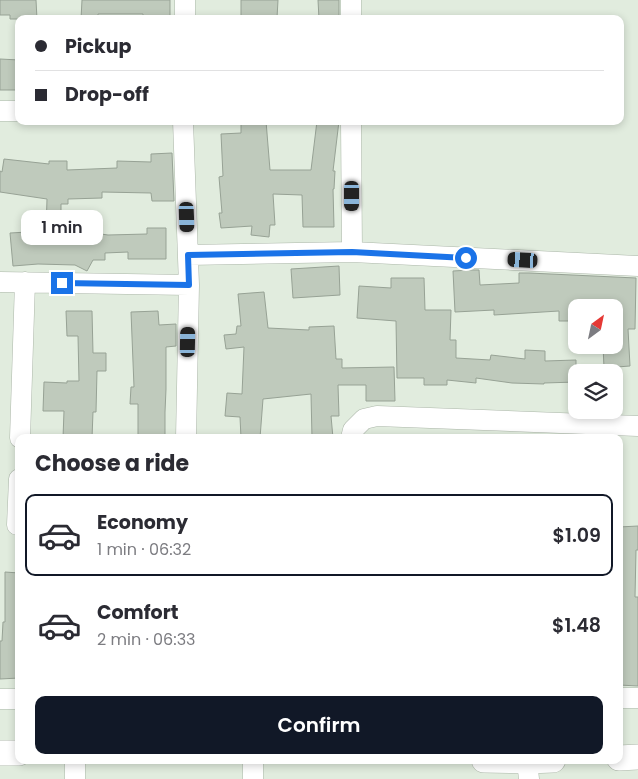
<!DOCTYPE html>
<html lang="en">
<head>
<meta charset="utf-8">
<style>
  body { margin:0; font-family:Poppins,sans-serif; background:#f2f2f3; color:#2b2b33; height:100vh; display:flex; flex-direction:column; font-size:19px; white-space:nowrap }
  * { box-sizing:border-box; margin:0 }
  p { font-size:16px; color:#7c7c81 }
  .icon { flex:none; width:28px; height:28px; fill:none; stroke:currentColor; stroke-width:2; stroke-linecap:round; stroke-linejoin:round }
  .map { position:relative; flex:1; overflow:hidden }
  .details { position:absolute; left:15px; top:434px; width:608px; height:330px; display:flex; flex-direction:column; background:#fff; border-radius:10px; box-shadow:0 2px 8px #0003 }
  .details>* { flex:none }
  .top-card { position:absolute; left:15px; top:15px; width:609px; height:110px; border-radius:10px; box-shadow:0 2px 8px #0003; display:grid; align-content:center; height:110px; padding:0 20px; background:#fff }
  .needle { width:32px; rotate:33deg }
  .tools { position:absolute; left:568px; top:299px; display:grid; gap:10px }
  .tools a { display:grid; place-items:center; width:55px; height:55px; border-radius:10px; background:#fff; box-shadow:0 2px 8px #0003; font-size:25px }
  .end { position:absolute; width:22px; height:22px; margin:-11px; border:6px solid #1a73e8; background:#fff; box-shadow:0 0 0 2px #fff }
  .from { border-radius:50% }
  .bubble { position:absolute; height:35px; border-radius:10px; background:#fff; box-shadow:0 2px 8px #0003; font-size:16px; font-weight:600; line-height:35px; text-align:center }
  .car { position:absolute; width:15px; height:30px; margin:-15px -8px; border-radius:6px; box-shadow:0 0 4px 1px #0007; background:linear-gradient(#222 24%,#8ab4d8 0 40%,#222 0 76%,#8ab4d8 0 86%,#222 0) }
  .top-card b { display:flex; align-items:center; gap:18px; height:48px; font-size:19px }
  .top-card b+b { border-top:1px solid #e1e1e2 }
  .top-card i { width:12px; height:12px; background:#2b2b33 }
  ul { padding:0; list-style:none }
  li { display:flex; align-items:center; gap:15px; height:82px; margin:0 10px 8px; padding:0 10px; border:2px solid transparent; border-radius:10px }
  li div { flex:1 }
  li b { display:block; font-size:19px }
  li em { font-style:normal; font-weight:600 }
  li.current { border-color:#111827 }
  li>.icon { width:45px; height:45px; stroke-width:1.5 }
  h2 { padding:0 20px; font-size:22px; line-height:60px }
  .primary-button { display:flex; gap:10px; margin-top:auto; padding:10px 20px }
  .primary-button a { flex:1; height:58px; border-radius:10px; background:#111827; color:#fff; font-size:20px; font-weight:600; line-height:58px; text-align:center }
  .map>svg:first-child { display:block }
</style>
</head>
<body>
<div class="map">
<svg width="638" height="779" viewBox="0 0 638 779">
  <rect width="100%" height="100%" fill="#e1ecde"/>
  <path fill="#bfcabc" stroke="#97a295" d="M0,0H36L37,19H10V15H0Z
    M82,0H170V19H143V14H98V19H81Z
    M241,0H278L277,18L241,17Z
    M318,0H339V19H319Z
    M0,59L19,60V90H0Z
    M241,121H266L270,170H311L317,121H339L333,171H335L334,189H333L334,227H303L302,195L273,194L275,225H270L269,237L251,235L252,226L221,228L219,213H222L219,177L223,176L221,134L241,133Z
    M172,153L174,201H152L151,193L102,192V198L68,199V204H61V227H67V229L108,235L147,234V228H166V259H128V252L105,253V260H93L87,271L75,265L38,264L13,266L10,233L46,231L47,199L0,192V171L2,172L4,159L49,164V161H67V170L117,168V161L151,162V154Z
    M339,266L340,295L293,298L291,269Z
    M470,270H479L480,285L519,283V273H529L636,278L635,329H628L630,366L604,368L603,345H614V308H576V321H559V311L494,315V310L455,312L453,271Z
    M391,278H424L425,310H451L450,340H456V358L490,360L491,355L525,359V350L545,351V361L576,360V382L544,383V384L512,383L476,378V383L447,380V385H424V378H397L396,321L357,318L359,286L391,288Z
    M264,292L268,328L309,330V327L334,326L336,359H342V368L394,367L395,401H366V385H338L339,416H331L333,438H312L311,394L263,399L260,438H241L240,417L225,416L227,393L242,394L244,347L226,349L224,335L236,334L237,326H241L238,294Z
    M66,311H92L93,353H106V371H97L96,412H93L92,438H63L64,411H43L44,382L67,383V381H79L78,336H67Z
    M158,311L159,325L176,324V346L166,347V389L165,412V438H138V404H130L131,387H134L131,312Z
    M638,526V550H636L635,597H638V686L619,685V527Z
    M5,572L19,573V678L0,679V641H2L3,622H5Z"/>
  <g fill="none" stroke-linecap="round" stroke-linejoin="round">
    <defs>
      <path id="minor" d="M351,0V19
        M185,19V0
        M0,111H19
        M183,121L189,285L186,438
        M351,121L352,252
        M188,255L352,252L638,266
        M0,282L189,285
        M20,438L25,282
        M351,438L353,430L364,419L377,416L638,426
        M17,525L19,479
        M619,698H638
        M0,699H19
        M527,761L529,779
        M75,779V760
        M253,779V760"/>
      <path id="tertiary" d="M0,753H19
        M619,758L638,757
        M484,760L527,761L553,760"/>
    </defs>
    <use href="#minor" stroke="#acb7a9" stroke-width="21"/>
    <use href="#tertiary" stroke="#acb7a9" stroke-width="26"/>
    <use href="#minor" stroke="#fff" stroke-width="20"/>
    <use href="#tertiary" stroke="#fff" stroke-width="25"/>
  </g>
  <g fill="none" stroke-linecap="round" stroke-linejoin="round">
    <path stroke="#1a73e8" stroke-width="6" d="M62,283L189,285L188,255L352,252L466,258"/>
  </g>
</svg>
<div class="tools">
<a><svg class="needle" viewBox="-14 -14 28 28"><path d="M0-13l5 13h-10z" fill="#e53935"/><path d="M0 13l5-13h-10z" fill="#7c7c81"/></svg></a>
<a><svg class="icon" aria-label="layers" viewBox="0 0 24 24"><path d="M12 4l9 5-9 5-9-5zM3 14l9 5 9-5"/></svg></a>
</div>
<i class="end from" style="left:466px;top:258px"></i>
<i class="end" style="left:62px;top:283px"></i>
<div class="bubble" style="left:21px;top:210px;width:82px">1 min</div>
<i class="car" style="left:352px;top:196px;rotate:180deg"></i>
<i class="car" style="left:187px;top:217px;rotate:178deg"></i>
<i class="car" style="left:523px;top:260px;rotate:273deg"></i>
<i class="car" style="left:188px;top:342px;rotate:1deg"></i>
<div class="top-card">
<b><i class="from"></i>Pickup</b>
<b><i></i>Drop-off</b>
</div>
<section class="details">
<h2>Choose a ride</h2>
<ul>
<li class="current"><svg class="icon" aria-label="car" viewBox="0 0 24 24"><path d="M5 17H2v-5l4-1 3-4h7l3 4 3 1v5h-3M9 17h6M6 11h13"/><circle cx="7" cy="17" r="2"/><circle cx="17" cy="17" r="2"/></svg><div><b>Economy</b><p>1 min · 06:32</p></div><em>$1.09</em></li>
<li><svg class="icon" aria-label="car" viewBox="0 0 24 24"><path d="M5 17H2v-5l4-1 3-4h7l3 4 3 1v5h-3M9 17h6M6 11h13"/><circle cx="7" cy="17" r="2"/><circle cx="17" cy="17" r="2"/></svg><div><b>Comfort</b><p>2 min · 06:33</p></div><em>$1.48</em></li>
</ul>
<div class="primary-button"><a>Confirm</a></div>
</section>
</div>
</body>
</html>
